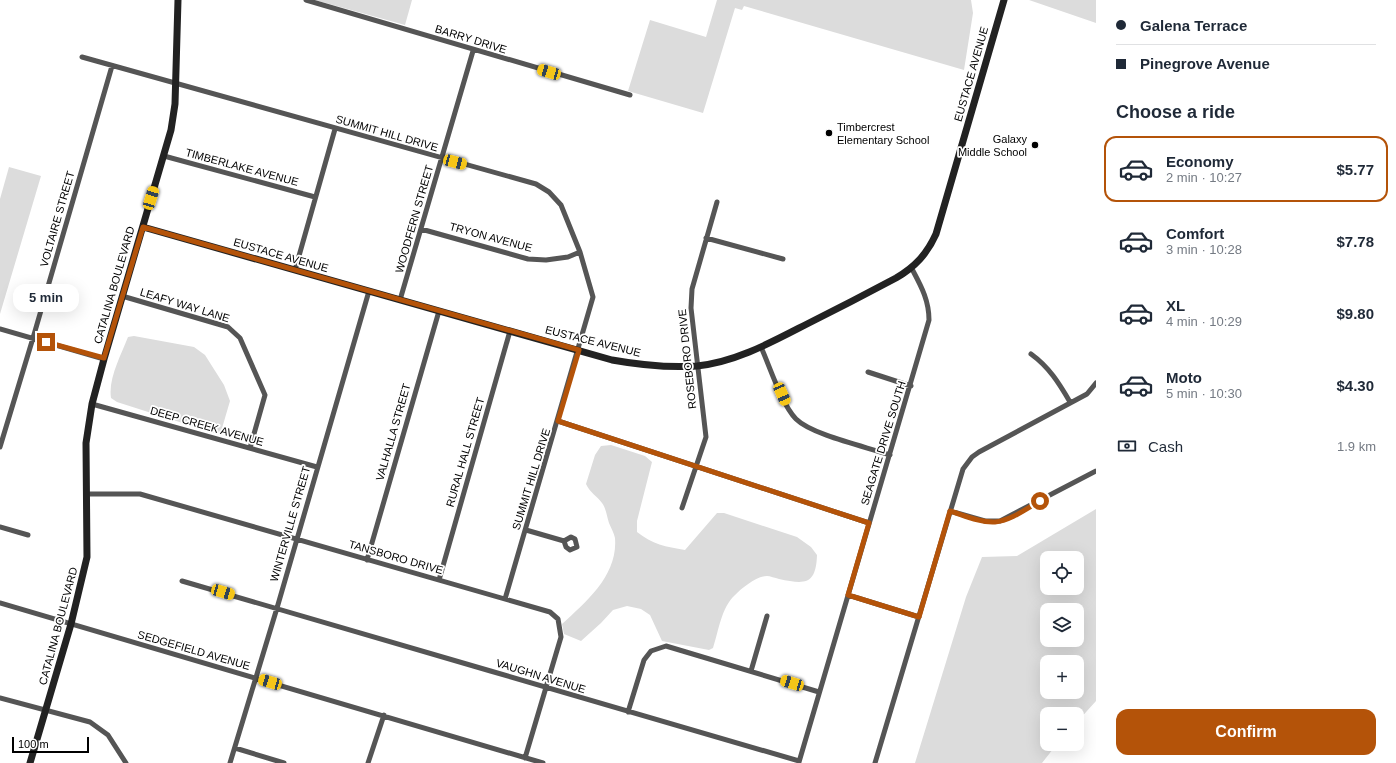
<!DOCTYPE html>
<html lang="en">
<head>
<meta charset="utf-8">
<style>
  body { margin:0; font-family:Helvetica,sans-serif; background:#f6f6f7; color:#1f2937; height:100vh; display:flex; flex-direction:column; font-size:15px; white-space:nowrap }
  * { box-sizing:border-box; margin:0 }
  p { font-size:13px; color:#747a83 }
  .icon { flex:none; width:22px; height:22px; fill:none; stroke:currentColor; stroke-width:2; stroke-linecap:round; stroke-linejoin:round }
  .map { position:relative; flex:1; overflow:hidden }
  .panel { display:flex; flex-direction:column; background:#fff; width:300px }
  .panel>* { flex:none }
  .banner { display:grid; align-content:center; height:88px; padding:0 20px; background:#fff }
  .buttons { position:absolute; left:1040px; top:551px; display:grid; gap:8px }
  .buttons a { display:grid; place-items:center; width:44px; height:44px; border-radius:8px; background:#fff; box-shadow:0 4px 16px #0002; font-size:20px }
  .scale { position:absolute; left:12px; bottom:10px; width:77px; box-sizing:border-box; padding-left:4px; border:2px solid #000; border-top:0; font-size:11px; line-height:14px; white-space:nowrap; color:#000; -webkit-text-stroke:3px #fff; paint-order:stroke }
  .end { position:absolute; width:18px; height:18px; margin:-9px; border:5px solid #b45309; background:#fff; box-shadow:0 0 0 2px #fff }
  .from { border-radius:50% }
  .bubble { position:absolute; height:28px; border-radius:12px; background:#fff; box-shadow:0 4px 16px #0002; font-size:13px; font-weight:600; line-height:28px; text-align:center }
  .car { position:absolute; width:12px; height:24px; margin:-12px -6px; border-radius:5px; box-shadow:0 0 3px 1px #0007; background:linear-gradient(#f5c518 24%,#345 0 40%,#f5c518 0 76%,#345 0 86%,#f5c518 0) }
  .banner b { display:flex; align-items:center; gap:14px; height:38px; font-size:15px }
  .banner b+b { border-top:1px solid #e0e1e3 }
  .banner i { width:10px; height:10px; background:#1f2937 }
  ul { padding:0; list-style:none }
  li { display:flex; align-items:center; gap:12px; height:66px; margin:0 8px 6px; padding:0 12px; border:2px solid transparent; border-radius:12px }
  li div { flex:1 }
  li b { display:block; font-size:15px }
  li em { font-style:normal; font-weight:600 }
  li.current { border-color:#b45309 }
  li>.icon { width:36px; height:36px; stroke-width:1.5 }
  h2 { padding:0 20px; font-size:18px; line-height:48px }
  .pay { display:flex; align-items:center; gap:10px; height:44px; padding:0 20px; font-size:15px }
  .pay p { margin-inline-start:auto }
  .primary-button { display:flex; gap:8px; margin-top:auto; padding:8px 20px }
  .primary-button a { flex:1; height:46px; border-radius:12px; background:#b45309; color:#fff; font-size:16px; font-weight:600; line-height:46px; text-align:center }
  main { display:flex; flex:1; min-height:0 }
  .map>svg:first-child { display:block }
</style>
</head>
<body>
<main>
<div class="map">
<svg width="1096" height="763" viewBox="0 0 1096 763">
  <rect width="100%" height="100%" fill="#fff"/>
  <path fill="#dcdcdc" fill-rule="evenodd" d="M315,0H412L405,25Z
    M717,0H971L973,13L964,70L744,6L742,10L735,8L703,113L628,91L650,20L706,37Z
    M1029,0H1096V23Z
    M9,167L41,176L0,314V199Z
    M134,336L194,347L205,355L224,385L230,401L220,435L117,402L111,398C108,379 121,355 128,337Z
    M611,445L645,456L652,462L637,521V532C652,544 666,547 685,550L717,513H724L797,537L811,547L817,555C816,586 804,584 779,579C775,578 770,576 767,576C757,576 742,588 735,595C721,608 719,630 713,648L709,650L662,641L650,615L641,609L627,606L613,610L601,623L581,641L564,634L562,624C587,601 618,575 615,538C614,533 611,528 609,523C607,517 606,508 602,503C597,496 590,493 586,484L595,455L601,446Z
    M1096,509V701L1077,722V714H1047V744H1057L1042,763H915L966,597L982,557L1017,556ZM1047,558H1077V588H1047ZM1047,610H1077V640H1047ZM1047,662H1077V692H1047Z"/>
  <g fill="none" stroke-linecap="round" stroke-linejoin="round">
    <path stroke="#555" stroke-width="5" d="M306,0L630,95
      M82,57L536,184L549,192L561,205L580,252L593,297L505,599
      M164,156L315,197
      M421,229L528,259L546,260L568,257L580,252
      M706,238L783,259
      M295,270L335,129
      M122,296L228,327L240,338L265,395L250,448
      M400,300L473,51
      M0,329L104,359
      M761,347C770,367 782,405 796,419C812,435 867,447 890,455
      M1031,354C1049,367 1059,383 1070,402
      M868,372L911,386
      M92,404L317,467
      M558,421L869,523
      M0,447L33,338L112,66
      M86,494H140L550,612L558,619L561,637L525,758
      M682,508L706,437L691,308L692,289L717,202
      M950,511L985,521H1000L1096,471
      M0,527L28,535
      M526,530L564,541L566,547L570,550L577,547L575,539L571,537L564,541
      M367,560L439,311
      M439,580L510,331
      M182,581C388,640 593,702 799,761
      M848,595L919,617
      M0,603L543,763
      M751,671L767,616
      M0,698L90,722L108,735L126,763
      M628,712L644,660L651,651L666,646L819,692
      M235,748L284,763
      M799,762L929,320C929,300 921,286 912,269
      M230,763L277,608L369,291
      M368,763L384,715
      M875,763L963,469L972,457L979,452L1087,394L1096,383"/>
    <path stroke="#222" stroke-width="7" d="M143,227L612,360C640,365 668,368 697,366C736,362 772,342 807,324C837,309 866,294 896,278C915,267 927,254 936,234L1004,0
      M30,763L71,624L87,557L86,443L92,404L104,359L171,130L175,104L178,0"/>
  </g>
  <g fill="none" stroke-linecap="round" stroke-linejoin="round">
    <path stroke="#b45309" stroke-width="5" d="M46,342L104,358L143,227L579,350L558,421L869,523L848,595L919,617L950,511C963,515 980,523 995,522C1010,521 1026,509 1040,501"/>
  </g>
  <g fill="#000" stroke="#fff" stroke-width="1.5">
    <circle cx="829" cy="133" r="4"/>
    <circle cx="1035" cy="145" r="4"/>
  </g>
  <g text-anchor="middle" stroke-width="3.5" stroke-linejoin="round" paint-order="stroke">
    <g font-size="11" fill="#000" stroke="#fff">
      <text transform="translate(471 39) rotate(17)" y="4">BARRY DRIVE</text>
      <text transform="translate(971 74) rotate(-74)" y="4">EUSTACE AVENUE</text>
      <text transform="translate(387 133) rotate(16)" y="4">SUMMIT HILL DRIVE</text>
      <text transform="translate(242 167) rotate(15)" y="4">TIMBERLAKE AVENUE</text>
      <text transform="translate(57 219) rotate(-74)" y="4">VOLTAIRE STREET</text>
      <text transform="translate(414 219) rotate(-74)" y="4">WOODFERN STREET</text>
      <text transform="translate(491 237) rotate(15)" y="4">TRYON AVENUE</text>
      <text transform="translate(281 255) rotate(16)" y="4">EUSTACE AVENUE</text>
      <text transform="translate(114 285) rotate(-74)" y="4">CATALINA BOULEVARD</text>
      <text transform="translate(185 305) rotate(17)" y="4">LEAFY WAY LANE</text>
      <text transform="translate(593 341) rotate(14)" y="4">EUSTACE AVENUE</text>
      <text transform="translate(687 359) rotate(-96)" y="4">ROSEBORO DRIVE</text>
      <text transform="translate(207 426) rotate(16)" y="4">DEEP CREEK AVENUE</text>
      <text transform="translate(393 432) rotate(-74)" y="4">VALHALLA STREET</text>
      <text transform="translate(883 443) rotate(-73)" y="4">SEAGATE DRIVE SOUTH</text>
      <text transform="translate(465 452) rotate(-74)" y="4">RURAL HALL STREET</text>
      <text transform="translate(531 479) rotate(-73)" y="4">SUMMIT HILL DRIVE</text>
      <text transform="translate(290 524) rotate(-74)" y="4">WINTERVILLE STREET</text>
      <text transform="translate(396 557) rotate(16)" y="4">TANSBORO DRIVE</text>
      <text transform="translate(58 626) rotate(-75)" y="4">CATALINA BOULEVARD</text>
      <text transform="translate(194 650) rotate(16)" y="4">SEDGEFIELD AVENUE</text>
      <text transform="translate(541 676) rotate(17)" y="4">VAUGHN AVENUE</text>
    </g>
    <g font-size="11" fill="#000" stroke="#fff" text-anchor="start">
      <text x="837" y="131">Timbercrest<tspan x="837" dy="13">Elementary School</tspan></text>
      <text x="1027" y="143" text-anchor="end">Galaxy<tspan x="1027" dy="13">Middle School</tspan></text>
    </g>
  </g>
</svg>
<div class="buttons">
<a><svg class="icon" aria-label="locate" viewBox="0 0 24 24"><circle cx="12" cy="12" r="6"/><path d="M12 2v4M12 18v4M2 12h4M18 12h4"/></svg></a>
<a><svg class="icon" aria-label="layers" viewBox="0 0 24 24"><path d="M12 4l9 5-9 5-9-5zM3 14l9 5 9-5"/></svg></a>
<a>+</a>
<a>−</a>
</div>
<div class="scale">100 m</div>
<i class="end from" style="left:1040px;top:501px"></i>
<i class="end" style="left:46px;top:342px"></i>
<div class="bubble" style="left:13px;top:284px;width:66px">5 min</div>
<i class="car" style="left:549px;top:72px;rotate:286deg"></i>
<i class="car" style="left:455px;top:162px;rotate:105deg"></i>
<i class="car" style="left:151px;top:198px;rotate:17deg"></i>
<i class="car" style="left:782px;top:394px;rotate:156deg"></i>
<i class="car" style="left:223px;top:592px;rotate:106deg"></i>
<i class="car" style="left:270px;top:682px;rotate:286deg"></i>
<i class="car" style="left:792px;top:683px;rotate:287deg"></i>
</div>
<section class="panel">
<div class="banner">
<b><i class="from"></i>Galena Terrace</b>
<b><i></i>Pinegrove Avenue</b>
</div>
<h2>Choose a ride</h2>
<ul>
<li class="current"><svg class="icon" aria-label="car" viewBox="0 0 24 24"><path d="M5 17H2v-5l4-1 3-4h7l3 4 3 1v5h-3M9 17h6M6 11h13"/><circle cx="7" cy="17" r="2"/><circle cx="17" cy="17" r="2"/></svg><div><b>Economy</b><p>2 min · 10:27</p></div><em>$5.77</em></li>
<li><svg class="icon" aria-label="car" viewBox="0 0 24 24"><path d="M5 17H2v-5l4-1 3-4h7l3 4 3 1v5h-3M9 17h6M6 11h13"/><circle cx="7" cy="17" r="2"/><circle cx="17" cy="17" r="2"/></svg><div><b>Comfort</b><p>3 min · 10:28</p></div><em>$7.78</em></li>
<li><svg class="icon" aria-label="car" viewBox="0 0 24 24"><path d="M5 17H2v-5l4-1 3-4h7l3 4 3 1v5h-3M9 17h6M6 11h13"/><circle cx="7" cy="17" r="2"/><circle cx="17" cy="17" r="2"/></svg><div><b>XL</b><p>4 min · 10:29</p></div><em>$9.80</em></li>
<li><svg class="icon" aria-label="car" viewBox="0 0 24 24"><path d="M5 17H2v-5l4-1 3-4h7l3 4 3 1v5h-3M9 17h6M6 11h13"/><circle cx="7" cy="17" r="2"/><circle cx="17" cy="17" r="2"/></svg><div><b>Moto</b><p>5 min · 10:30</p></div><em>$4.30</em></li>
</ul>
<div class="pay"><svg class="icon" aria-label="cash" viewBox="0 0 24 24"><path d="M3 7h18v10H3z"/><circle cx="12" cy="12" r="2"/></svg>Cash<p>1.9 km</p></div>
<div class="primary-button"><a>Confirm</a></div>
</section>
</main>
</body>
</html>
